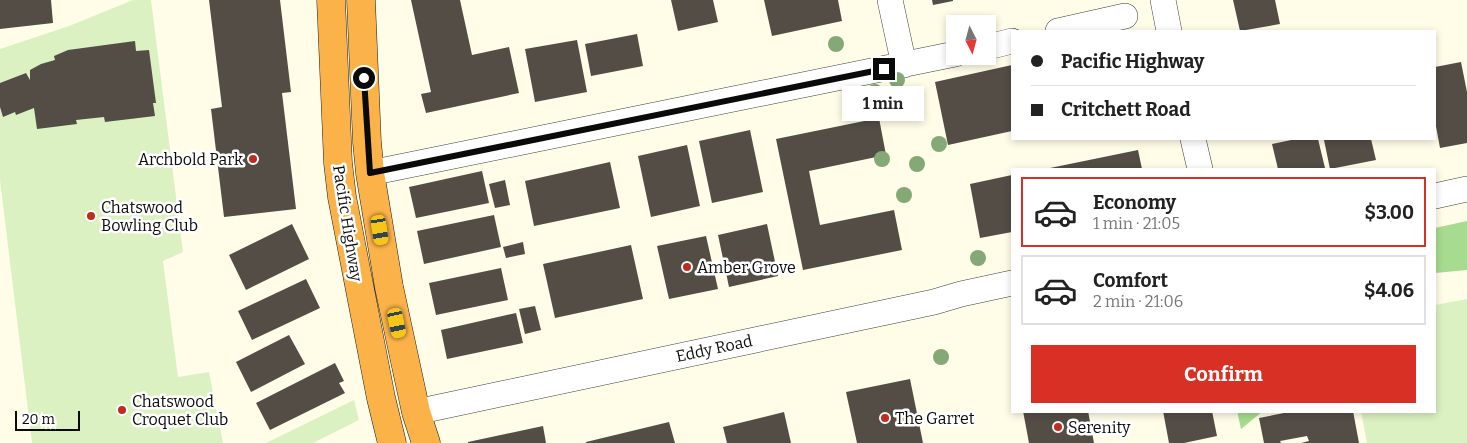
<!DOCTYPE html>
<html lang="en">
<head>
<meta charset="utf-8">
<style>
  body { margin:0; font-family:Bitter,serif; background:#f2f2f2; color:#222; height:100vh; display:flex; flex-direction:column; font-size:19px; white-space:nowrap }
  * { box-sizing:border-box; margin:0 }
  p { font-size:16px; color:#767676 }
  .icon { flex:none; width:28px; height:28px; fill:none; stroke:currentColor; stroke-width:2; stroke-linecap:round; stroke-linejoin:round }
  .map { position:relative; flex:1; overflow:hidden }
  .drawer { position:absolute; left:1011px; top:168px; width:425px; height:245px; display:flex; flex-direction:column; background:#fff; border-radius:0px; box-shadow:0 2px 8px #0003 }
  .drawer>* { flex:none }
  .top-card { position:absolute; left:1011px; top:30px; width:425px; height:110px; border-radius:0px; box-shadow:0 2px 8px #0003; display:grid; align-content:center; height:110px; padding:0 20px; background:#fff }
  .needle { width:32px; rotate:174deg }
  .tools { position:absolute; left:946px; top:15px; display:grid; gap:10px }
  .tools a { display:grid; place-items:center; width:50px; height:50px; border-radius:0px; background:#fff; box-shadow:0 2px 8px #0003; font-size:25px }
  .scale { position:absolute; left:15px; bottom:12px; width:65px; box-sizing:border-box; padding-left:5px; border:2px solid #0a0a0a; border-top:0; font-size:14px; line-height:18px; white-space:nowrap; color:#0a0a0a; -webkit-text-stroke:4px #fff; paint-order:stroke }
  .end { position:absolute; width:22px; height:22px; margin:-11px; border:6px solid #0a0a0a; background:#fff; box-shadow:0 0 0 2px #fff }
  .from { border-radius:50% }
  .bubble { position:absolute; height:35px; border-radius:0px; background:#fff; box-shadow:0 2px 8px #0003; font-size:16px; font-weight:700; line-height:35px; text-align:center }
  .car { position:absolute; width:15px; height:30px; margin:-15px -8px; border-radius:6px; box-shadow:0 0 4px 1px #0007; background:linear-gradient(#f5c518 24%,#345 0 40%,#f5c518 0 76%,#345 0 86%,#f5c518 0) }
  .top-card b { display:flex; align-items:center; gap:18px; height:48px; font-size:19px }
  .top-card b+b { border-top:1px solid #e0e0e0 }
  .top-card i { width:12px; height:12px; background:#222 }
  ul { padding:9px 0 0; list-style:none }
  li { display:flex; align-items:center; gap:15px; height:70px; margin:0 10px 8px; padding:0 10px; border:2px solid #e0e0e0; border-radius:0px }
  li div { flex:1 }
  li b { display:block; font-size:19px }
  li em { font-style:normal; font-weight:700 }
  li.active { border-color:#d93025 }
  li>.icon { width:45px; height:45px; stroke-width:1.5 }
  .action { display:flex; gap:10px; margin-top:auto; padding:10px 20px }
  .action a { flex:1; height:58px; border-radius:0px; background:#d93025; color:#fff; font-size:20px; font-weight:700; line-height:58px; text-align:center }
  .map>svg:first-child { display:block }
</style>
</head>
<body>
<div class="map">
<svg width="1467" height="443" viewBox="0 0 1467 443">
  <rect width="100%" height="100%" fill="#fffde7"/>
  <path fill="#a7db8f" d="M1467,221V270L1435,273V228Z
    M1237,411H1263L1241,429Z"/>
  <path fill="#dbf1c2" d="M133,0H151L183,252L163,261L178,377L209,372L223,443H32L0,180V49L69,26Z
    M1467,299V443H1367L1361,411H1435V305Z
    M354,400L359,420L313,443H266Z"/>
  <path fill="#534d46" d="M0,0H51L53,23L0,29Z
    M209,0H280L291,92L282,93L296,209L224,217L211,109L222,107Z
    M411,0H460L472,55L509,47L519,93L426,113L421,94L431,92Z
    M671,0H713L718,22L678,31Z
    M764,0H838L842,21L772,36Z
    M932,0H953V1L933,5Z
    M1233,0H1275L1280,24L1240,31Z
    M637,34L643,66L591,76L585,44Z
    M577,40L587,92L535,102L525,49Z
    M135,41L136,51L149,50L156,103H153L155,116L105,122L104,117L76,120L77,124L37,129L34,108L16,115L15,112L3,117L0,107V83L26,73L30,80V70L41,64L55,60L54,56L68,50Z
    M1461,62L1467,92V143L1440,148L1435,121V67Z
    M1012,65V131L948,145L935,82Z
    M879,118L886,155L809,171L820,225L894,210L902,250L803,270L776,139Z
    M750,130L763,192L712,203L699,141Z
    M1296,139H1318L1325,168L1278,169L1272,144Z
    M1331,139H1371L1376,160L1330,169L1324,140Z
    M687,145L700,206L651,217L638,156Z
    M1138,150L1142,169H1050V168Z
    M610,162L620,208L534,226L525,181Z
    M482,171L489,203L416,218L409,187Z
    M1012,175V232L980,238L970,184Z
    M505,180L510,205L495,208L489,184Z
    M494,215L501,247L424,264L417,231Z
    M292,224L309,259L246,290L229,255Z
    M767,224L778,276L729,287L718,235Z
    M706,236L718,289L669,299L657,246Z
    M523,242L525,254L506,258L503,247Z
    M631,245L643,299L555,318L543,264Z
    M501,268L508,300L436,315L429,283Z
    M306,279L320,308L252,340L238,311Z
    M535,306L541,330L525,334L519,309Z
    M516,313L523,343L447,359L441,330Z
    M289,335L305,364L251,392L236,362Z
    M335,363L344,381L339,383L345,393L270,430L256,403Z
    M910,379L923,443H857L846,392Z
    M1023,411H1088L1094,443H1029Z
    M1163,411H1212L1217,436L1184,443H1169Z
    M1294,411H1353L1359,443H1301L1309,441L1307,436L1280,441L1281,443H1264L1259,418Z
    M784,412L791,443H727L723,427Z
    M669,422L675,443H586V442Z
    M543,426L546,443H468V442Z"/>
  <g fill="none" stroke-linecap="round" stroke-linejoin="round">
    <defs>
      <path id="street" d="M890,0L904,65
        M1163,0L1169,31
        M1058,31L1125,16
        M988,47L1012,41
        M1193,139L1200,169
        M370,173L955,54
        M1435,196L1467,189
        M416,412L934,302L961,294L1012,283"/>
      <path id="highway" d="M331,0L338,163L342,197L381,398L392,443
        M361,0L367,142L370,173L389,287L416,412L426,443"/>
    </defs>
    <use href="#street" stroke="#3d3d3d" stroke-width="26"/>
    <use href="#highway" stroke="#1b1b1b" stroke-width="29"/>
    <use href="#street" stroke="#fff" stroke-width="25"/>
    <use href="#highway" stroke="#fbb249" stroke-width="28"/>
  </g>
  <g fill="#84a876">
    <circle cx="836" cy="44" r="8"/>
    <circle cx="897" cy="80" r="8"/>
    <circle cx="875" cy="92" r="8"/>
    <circle cx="939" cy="144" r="8"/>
    <circle cx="882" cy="159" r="8"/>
    <circle cx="917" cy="164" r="8"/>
    <circle cx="904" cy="195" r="8"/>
    <circle cx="978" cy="258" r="8"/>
    <circle cx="941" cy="357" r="8"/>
  </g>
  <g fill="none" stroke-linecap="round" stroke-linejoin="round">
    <path stroke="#0a0a0a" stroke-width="6" d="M364,78L370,173L884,69"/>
  </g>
  <g fill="#bf2b1e" stroke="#fff" stroke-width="2">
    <circle cx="253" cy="159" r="5"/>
    <circle cx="91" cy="216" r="5"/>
    <circle cx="687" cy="267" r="5"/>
    <circle cx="122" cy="410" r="5"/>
    <circle cx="885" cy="418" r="5"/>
    <circle cx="1058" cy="427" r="5"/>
  </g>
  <g text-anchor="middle" stroke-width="5" stroke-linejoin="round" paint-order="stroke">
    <g font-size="16" fill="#0a0a0a" stroke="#fff" text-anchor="start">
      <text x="243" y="165" text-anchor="end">Archbold Park</text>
      <text x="101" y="213">Chatswood<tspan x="101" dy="18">Bowling Club</tspan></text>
      <text x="697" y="273">Amber Grove</text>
      <text x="132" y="407">Chatswood<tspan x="132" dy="18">Croquet Club</tspan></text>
      <text x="895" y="424">The Garret</text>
      <text x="1068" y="433">Serenity</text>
    </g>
    <g font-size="16" fill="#0a0a0a" stroke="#fff">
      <text transform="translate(348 223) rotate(81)" y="6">Pacific Highway</text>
      <text transform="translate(714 348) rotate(-12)" y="6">Eddy Road</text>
    </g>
  </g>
</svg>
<div class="tools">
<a><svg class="needle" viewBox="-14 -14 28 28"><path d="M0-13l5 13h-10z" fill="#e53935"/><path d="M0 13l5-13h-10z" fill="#767676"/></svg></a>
</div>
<div class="scale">20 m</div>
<i class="end from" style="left:364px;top:78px"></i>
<i class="end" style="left:884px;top:69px"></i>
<div class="bubble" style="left:842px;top:86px;width:82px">1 min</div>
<i class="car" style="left:380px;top:230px;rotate:171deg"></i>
<i class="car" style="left:397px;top:323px;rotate:168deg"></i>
<div class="top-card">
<b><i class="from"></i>Pacific Highway</b>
<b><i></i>Critchett Road</b>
</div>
<section class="drawer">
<ul>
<li class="active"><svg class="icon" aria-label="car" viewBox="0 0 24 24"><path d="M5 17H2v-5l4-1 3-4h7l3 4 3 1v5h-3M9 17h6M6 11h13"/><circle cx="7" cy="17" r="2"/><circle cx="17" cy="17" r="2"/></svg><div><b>Economy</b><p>1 min · 21:05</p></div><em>$3.00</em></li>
<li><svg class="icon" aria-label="car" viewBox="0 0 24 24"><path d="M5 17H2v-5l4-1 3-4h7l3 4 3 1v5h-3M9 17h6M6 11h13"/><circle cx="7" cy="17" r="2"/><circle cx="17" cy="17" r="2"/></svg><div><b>Comfort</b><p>2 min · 21:06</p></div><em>$4.06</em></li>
</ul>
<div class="action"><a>Confirm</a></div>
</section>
</div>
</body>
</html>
